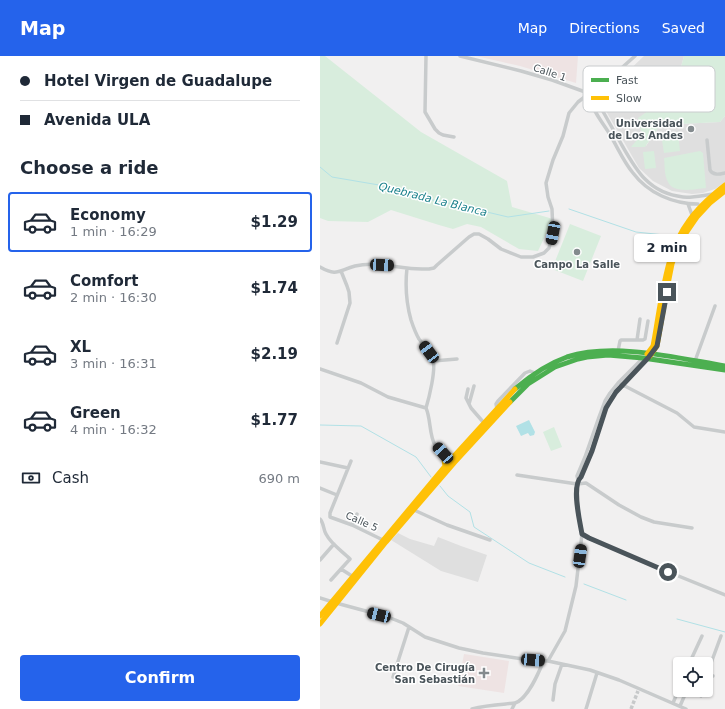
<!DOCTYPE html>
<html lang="en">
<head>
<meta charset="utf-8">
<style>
  body { margin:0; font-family:"DejaVu Sans",sans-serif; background:#f2f2f3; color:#1f2937; height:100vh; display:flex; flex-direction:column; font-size:15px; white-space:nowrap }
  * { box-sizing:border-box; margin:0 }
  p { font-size:13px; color:#747a83 }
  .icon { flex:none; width:22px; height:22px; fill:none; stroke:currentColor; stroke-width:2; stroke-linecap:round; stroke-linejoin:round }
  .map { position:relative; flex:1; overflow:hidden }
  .drawer { display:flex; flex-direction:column; background:#fff; width:320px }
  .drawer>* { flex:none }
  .banner { display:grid; align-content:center; height:88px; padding:0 20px; background:#fff }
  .tools { position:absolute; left:353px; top:601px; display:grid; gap:8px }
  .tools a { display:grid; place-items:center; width:40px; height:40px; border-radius:4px; background:#fff; box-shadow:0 1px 3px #0004; font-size:20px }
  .end { position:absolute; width:18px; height:18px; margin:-9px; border:5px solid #4a545a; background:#fff; box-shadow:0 0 0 2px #fff }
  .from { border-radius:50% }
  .bubble { position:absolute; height:28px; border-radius:4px; background:#fff; box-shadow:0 1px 3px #0004; font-size:13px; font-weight:600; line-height:28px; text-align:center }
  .car { position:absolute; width:12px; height:24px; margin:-12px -6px; border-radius:5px; box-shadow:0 0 3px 1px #0007; background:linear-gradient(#222 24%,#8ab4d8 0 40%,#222 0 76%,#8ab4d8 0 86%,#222 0) }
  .banner b { display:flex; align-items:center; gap:14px; height:38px; font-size:15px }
  .banner b+b { border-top:1px solid #e0e1e3 }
  .banner i { width:10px; height:10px; background:#1f2937 }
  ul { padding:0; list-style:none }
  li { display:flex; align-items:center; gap:12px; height:60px; margin:0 8px 6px; padding:0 12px; border:2px solid transparent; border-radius:4px }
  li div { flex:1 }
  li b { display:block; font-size:15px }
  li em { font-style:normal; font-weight:600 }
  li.selected { border-color:#2563eb }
  li>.icon { width:36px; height:36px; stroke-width:1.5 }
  h2 { padding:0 20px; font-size:18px; line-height:48px }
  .pay { display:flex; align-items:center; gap:10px; height:44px; padding:0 20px; font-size:15px }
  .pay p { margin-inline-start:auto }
  .action { display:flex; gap:8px; margin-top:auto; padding:8px 20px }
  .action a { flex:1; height:46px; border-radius:4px; background:#2563eb; color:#fff; font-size:16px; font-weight:600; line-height:46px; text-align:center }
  header { display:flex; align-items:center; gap:24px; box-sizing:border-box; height:56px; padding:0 20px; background:#2563eb; color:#fff }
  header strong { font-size:19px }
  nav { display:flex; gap:22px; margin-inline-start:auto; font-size:14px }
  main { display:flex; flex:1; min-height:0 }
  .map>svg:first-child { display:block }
</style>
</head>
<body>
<header>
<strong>Map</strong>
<nav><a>Map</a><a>Directions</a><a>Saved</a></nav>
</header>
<main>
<section class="drawer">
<div class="banner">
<b><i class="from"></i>Hotel Virgen de Guadalupe</b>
<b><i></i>Avenida ULA</b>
</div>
<h2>Choose a ride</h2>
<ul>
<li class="selected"><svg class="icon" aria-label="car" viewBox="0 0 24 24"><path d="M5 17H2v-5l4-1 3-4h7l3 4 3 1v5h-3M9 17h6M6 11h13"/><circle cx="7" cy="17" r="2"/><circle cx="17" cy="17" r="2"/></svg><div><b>Economy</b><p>1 min · 16:29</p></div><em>$1.29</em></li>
<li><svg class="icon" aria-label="car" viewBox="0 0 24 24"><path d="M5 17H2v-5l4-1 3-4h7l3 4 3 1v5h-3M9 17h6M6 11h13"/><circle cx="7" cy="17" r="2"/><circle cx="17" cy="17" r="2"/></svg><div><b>Comfort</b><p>2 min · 16:30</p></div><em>$1.74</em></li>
<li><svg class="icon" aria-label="car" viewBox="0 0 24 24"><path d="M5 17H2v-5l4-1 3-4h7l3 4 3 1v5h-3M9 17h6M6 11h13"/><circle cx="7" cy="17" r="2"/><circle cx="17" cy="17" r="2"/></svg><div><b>XL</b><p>3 min · 16:31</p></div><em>$2.19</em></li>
<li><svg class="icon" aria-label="car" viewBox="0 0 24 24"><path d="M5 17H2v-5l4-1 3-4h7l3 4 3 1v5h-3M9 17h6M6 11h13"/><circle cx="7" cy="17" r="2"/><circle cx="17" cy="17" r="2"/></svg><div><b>Green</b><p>4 min · 16:32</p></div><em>$1.77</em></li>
</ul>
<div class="pay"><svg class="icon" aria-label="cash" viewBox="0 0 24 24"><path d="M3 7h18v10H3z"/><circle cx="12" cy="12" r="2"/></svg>Cash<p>690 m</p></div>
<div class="action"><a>Confirm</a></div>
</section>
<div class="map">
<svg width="405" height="653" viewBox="0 0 405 653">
  <rect width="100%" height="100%" fill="#f1f0f0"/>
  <path fill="#dfdfdf" d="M324,0H364L354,37L319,62L326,90L340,69L400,66L405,60V126L395,133L383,137L372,138L352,135L333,125L319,112L279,43Z
    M78,477L90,483L114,490L118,481L141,490L167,499L158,526L121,515L71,484Z"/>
  <path fill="#eee3e3" d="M156,0H258L256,27L200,10Z
    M144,598L189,605L184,637L138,630Z"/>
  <path fill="#d8eddd" d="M0,0H5L101,76L187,125L192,151L233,163L218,195L199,193L161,171L147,168L133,173L119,169L71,154L48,166L8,165L0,162Z
    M364,0H405V60L400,66L340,69L325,91H311L322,78L318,62L354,37Z
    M358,76L360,95L344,97L341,78Z
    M334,95L336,112L325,113L323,96Z
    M380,95L383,97L386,132C376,133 353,138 348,126C344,119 345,110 344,102Z
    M250,168L281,180L263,225L232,213Z
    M234,371L242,391L231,395L223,376Z"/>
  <path fill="#b1e1e6" d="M209,364L215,376L214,379L210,380L208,377L201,380L196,370Z"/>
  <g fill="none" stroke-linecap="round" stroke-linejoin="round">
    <path stroke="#b1e1e6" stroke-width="1" d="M0,111L12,121L59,129L91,140L129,147L188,161L229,155
      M249,153L316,176L354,180
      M0,369L41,370L96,401L111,421
      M120,430L128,440L150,456L154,471L209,507L245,521
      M264,528L306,544
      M357,563L405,576"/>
    <path stroke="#c7c9ca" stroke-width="3.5" stroke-dasharray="3.5 2" stroke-linecap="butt" d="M311,653L318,635"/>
    <path stroke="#c8cbcc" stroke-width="3.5" d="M106,0L105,56L115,73L119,77L123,79L134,81
      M140,0L201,15L232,24L268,37
      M271,42L276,43C284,57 291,70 299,84C315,112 327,137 363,141C373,142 384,139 394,138
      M271,42C271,53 283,67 289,77C297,90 303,105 313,117C328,137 353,148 378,148
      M387,84L390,114C393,120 400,118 405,117
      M368,148L372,159
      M0,211C17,221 19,214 35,210C52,206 70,210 87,212C94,213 102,213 109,213L114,212L117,209L149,181L154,178H159L168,183L181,193L201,201H213L224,197L229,192L233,177L232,153L228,141L226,127L233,104L243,80L249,57L258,46L296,17L315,0
      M87,212C85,230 86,246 91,264C93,270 96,278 99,283C104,290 111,295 113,304C116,314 109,342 106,352
      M317,284L320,263
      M17,287L30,247L29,236L27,230L21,215
      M298,295L300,285L301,284H323L325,283L328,265
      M113,305L137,303
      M375,305L395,250
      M0,313L41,327L68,341L106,352
      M301,328L357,357L374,371L405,376
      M154,330L149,348L151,352L164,367
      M148,333L146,342L149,348
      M106,352C111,363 109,379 115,389C119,395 126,401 131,405
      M177,353L176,348L178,345L205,317L210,315L215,317
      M31,405L10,457V461L32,469L65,485
      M0,406L28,412
      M197,419L257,428L266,427L299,449L321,461L334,466L372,472
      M258,424L261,421L269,402L286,352L296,336L328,302
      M0,432L17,439
      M94,454L127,469L170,484
      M0,463C4,467 3,473 6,478C11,488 22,495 30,503L11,524
      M32,469L37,458
      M262,478L269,482L319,504L405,539
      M0,504L14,488
      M21,513L32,520
      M0,542L16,547L68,561L83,567L105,581L139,592L163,597L203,603L228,605L270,614L299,624L366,653
      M228,605L245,575L256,530L262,478L257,450V430L258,424L257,420L265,401L279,361L285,345L290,337L298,327L323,302
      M369,608L382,580
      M386,618H387L401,580
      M387,618L393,620
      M73,621L89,571
      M368,634L381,640
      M233,644L235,628L242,608
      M353,647L360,630
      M360,650L367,634
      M152,653C163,650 174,649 186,648C188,647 192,648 195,647C208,643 219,616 224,604
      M192,653L195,647
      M266,653L277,617"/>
    <path stroke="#4caf50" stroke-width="5" d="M195,333C210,320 227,308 247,301C294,286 357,302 405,310
      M190,346L208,328L235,311L258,303L267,301L288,299L323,302L405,314"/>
    <path stroke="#ffc107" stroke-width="5" d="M327,298L333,290C336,275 338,259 341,244C346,217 351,189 368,166C378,151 391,140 405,129
      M330,300L337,290L347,233L352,208L357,194L366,177L377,161L390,147L405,135
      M123,397L125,410
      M0,560L125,410L195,333
      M0,568L66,486L134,407L190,346"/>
  </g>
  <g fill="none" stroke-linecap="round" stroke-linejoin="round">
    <path stroke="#4a545a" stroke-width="5" d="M347,236L337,290L328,302L296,336L289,347L286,352L272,395L261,421C251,430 260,466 262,478L269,482L348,516"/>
  </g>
  <g fill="#848b8e" stroke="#fff" stroke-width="1.5">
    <circle cx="371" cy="73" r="4"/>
    <circle cx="257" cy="196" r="4"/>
    <path d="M162 611h4v4h4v4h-4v4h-4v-4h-4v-4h4z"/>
  </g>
  <g text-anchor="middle" stroke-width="3" stroke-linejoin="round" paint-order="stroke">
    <g font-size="10" fill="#4a545a" stroke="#fff">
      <text transform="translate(230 16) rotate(18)" y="4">Calle 1</text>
      <text transform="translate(42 465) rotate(24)" y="4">Calle 5</text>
    </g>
    <g font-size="10" font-weight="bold" fill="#4a545a" stroke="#fff" text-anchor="end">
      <text x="363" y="71">Universidad<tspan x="363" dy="12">de Los Andes</tspan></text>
      <text x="257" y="212" text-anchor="middle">Campo La Salle</text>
      <text x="155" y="615">Centro De Cirugía<tspan x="155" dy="12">San Sebastián</tspan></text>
    </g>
    <g font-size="11" font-style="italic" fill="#1c828c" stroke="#fff">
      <text transform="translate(113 143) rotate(14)" y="4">Quebrada La Blanca</text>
    </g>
  </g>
  <rect x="263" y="10" width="132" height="46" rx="6" fill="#fff" stroke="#c9ccce" stroke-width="1"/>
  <rect x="271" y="22" width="18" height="4" fill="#4caf50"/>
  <rect x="271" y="40" width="18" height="4" fill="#ffc107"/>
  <g font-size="11" fill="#4a545a">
    <text x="296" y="28">Fast</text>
    <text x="296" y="46">Slow</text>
  </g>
</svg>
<div class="tools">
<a><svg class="icon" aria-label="locate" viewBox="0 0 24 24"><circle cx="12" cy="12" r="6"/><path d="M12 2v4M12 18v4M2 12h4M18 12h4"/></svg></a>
</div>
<i class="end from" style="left:348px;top:516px"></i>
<i class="end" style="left:347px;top:236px"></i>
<div class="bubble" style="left:314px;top:178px;width:66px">2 min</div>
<i class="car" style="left:233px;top:177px;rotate:191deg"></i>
<i class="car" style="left:62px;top:209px;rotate:93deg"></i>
<i class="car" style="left:109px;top:296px;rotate:323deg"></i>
<i class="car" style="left:123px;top:397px;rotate:318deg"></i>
<i class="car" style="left:260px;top:500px;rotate:8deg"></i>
<i class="car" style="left:59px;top:559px;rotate:284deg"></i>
<i class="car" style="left:213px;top:604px;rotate:94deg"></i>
</div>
</main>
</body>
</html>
